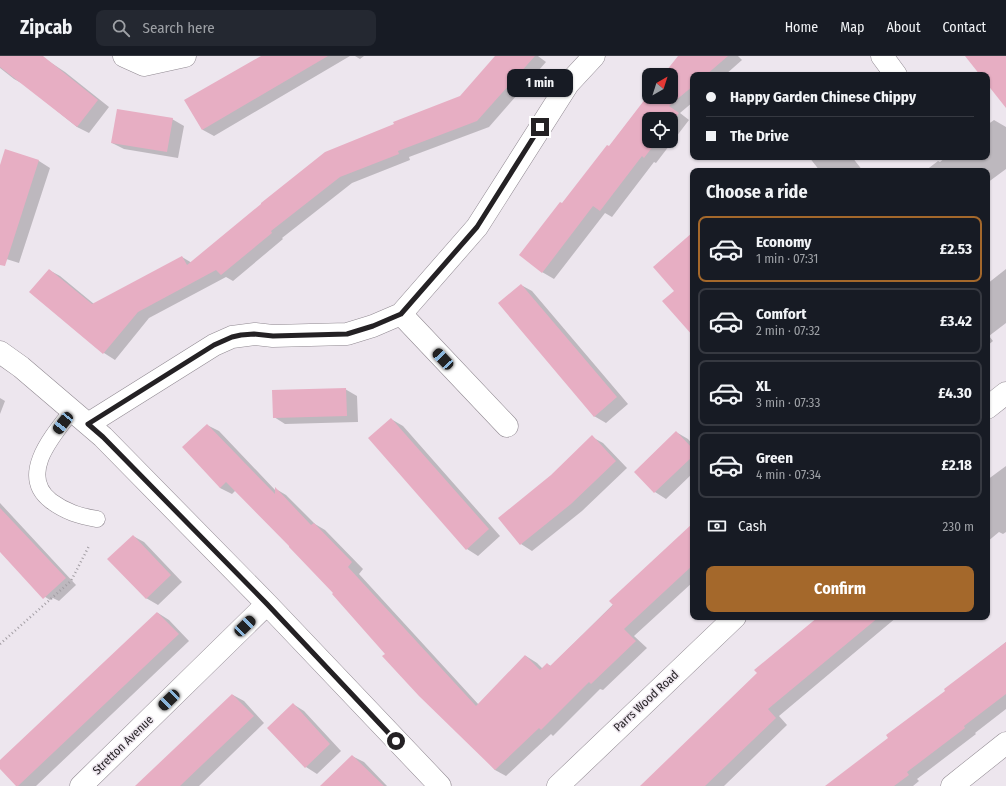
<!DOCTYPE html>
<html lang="en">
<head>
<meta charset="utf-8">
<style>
  body { margin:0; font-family:"Fira Sans Condensed",sans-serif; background:#242831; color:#f1f3f6; height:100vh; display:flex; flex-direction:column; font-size:15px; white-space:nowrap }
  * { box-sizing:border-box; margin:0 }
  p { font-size:13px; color:#9ea1a6 }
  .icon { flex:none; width:22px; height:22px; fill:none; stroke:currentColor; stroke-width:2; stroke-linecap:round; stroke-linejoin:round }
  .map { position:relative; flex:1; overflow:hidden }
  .panel { position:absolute; left:690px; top:112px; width:300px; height:452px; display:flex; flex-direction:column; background:#171b24; border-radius:8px; box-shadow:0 1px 3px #0004 }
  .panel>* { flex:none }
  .guide { position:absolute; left:690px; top:16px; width:300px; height:88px; border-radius:8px; box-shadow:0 1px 3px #0004; display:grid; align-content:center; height:88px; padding:0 16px; background:#171b24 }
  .needle { width:26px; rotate:39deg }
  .fabs { position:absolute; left:642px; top:12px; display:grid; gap:8px }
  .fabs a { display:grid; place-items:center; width:36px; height:36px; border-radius:8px; background:#171b24; box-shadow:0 1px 3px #0004; font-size:20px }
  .end { position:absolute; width:18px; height:18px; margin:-9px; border:5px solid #242124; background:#fff; box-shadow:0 0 0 2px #fff }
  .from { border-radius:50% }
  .bubble { position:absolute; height:28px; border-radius:8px; background:#171b24; box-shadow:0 1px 3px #0004; font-size:13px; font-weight:700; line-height:28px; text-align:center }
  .car { position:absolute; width:12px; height:24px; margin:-12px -6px; border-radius:5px; box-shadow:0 0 3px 1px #0007; background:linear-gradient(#222 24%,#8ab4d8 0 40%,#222 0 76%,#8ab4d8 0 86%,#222 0) }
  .guide b { display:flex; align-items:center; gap:14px; height:38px; font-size:15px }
  .guide b+b { border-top:1px solid #363941 }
  .guide i { width:10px; height:10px; background:#f1f3f6 }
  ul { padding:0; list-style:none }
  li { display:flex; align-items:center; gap:12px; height:66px; margin:0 8px 6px; padding:0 8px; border:2px solid #363941; border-radius:8px }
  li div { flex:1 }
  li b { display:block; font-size:15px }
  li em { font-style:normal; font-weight:700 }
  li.current { border-color:#a4682b }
  li>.icon { width:36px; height:36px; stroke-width:1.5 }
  h2 { padding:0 16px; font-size:18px; line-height:48px }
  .pay { display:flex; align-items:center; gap:10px; height:44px; padding:0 16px; font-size:15px }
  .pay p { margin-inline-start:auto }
  .primary-button { display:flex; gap:8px; margin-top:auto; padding:8px 16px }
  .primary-button a { flex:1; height:46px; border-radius:8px; background:#a4682b; color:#fff; font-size:16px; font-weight:700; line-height:46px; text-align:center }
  header { display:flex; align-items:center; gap:24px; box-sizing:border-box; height:56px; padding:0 20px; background:#171b24; border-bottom:1px solid #363941 }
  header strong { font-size:19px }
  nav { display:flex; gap:22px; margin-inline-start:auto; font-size:14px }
  .search { width:280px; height:36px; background:#242831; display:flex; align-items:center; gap:10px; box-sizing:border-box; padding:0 14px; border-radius:8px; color:#9ea1a6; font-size:15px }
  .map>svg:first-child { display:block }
</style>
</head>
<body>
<header>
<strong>Zipcab</strong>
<div class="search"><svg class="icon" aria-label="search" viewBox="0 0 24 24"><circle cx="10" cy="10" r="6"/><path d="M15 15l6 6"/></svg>Search here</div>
<nav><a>Home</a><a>Map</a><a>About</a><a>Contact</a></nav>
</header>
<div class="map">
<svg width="1006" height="730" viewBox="0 0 1006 730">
  <rect width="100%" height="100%" fill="#ede6ee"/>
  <path fill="#0003" fill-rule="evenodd" d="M0,0H41L65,16L109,51L89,77L77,71L25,29L14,23L0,12Z
    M262,0H350L214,80L203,74L186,45Z
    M355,0H364L360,3Z
    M496,0H538L546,6L489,71L409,101L410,104L352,127L282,182L283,183L233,225L226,221L149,262L115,304L104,297L31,236L49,214L60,220L94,248L182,201L192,207L461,41Z
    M688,0H738L742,4L725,19H693V46L680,57L689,64L656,107L654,106L612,161L605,157L554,223L542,216L562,148L609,91L649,39V41H671V19H666ZM649,63H671V85H649Z
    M172,63L184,70L178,102L124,93L112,87Z
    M994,64L1006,71V113L987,127V115H925L938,105L940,106L946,101H987V69Z
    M6,94L39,105L50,112L19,207L0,201V113Z
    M809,101H852L863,115H820Z
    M1006,213V267L989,280L993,285L987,290V228Z
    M521,229L532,235L628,348L606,367L594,360Z
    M345,333L357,340L358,366L285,368L274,361Z
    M0,342L5,345L0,358Z
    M391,363L403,370L500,480L478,500L467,493Z
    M207,369L219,375L276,435V433L286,439L315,468L325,474L363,513L359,518L479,649L526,600L537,607L543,613L547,608L551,610L693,469V526L634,580L647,592L603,634L600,633L553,680L551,678L506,720L495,714L335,537L236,434L232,438L220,432Z
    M676,376L688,383L693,389V417L666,443L655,436L635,416Z
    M592,381L603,387L627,412L582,455L532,495L521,488L552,419Z
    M1006,410V476L1003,478L999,476L987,486V424Z
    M0,447L76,529L59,545L53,542L50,544L39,537L0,495Z
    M133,480L144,486L182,526L158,549L146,542Z
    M158,557L169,564L189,585L36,730H18L0,711V706Z
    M820,561H897L779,660L787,669L724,730H642Z
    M1006,586V653L975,677L976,678L917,723L919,725L913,730H827L889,682Z
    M233,639L244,645L264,667L199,730H138Z
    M293,648L304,655L341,695L317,718L306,711Z
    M352,700L364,706L387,730H343Z"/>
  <path fill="#e7aec3" d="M0,0H43L98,44L77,71L0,11Z
    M261,0H328L202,74L184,44Z
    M495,0H535L477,65L398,95L399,98L340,121L271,175L272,177L221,219L216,214L138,256L103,298L29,236L49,213L92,248L182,200L187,209L261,148V147L325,96L394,68L393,66L460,40Z
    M678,0H728L706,19H693V30L669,50L679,57L671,67V63H649V85H657L644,102L642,100L600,155L593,150L542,217L519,199L560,146L562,147L607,89L609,90L649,38V41H671V19H663Z
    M965,0H1006V52L987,28V19H980Z
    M117,53L173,62L167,96L111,87Z
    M5,93L39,104L5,210L0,209V109Z
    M693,176V280L662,245L674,235L653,211Z
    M521,228L617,341L594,361L498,247Z
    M346,332L347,360L273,362L272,334Z
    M391,362L489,473L466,494L368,382Z
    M207,368L275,438V431L311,469L314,467L352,506L348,511L476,650L525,599L540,614L547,607L550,610L613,549L609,545L693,467V509L624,573L636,585L591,628L589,626L541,674L539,672L495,714L419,640L382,600L385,598L332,538L333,537L289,491V490L226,426L220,432L182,391Z
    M676,375L693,393V400L654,437L634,416Z
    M592,379L616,405L571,448L520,489L498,462L551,419Z
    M0,452L66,522L43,543L0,496Z
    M133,479L171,519L146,543L107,503Z
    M157,556L179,578L18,730H16L0,713V704Z
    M818,561H879L768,653L776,662L705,730H640L757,617L754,614Z
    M1006,586V638L964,670L965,672L907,716L909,719L894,730H825L888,682L886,679L945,635L944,633Z
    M232,638L254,660L203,708L180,730H135Z
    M293,647L330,688L305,712L267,672Z
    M352,699L384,730H320Z"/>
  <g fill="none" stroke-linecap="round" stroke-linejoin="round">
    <defs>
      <path id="lane" d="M72,355C54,378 17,419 51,445C66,456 79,460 97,463"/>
      <path id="street" d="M124,0L144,9L185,0
        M882,0L896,19
        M401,258L507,370
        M0,296L21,311L103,381L267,548L440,730
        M88,368L214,289L232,281L255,278L273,280L347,278L373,270L401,258L477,171L568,28L594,0
        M81,730L267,548
        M952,730L1006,687"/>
      <path id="secondary" d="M987,352L1006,337
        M558,730L735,561"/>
    </defs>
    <use href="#lane" stroke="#908991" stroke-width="17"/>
    <use href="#street" stroke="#908991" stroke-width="23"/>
    <use href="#secondary" stroke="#908991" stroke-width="23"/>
    <path stroke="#a29da3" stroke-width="2.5" stroke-dasharray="1 3" stroke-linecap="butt" d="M0,588L71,525L89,490"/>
    <use href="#lane" stroke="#fff" stroke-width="16"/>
    <use href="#street" stroke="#fff" stroke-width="22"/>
    <use href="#secondary" stroke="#fff" stroke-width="22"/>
  </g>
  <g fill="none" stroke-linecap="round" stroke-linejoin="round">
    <path stroke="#242124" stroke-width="5" d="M396,685L267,548L103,381L88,368L214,289L232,281L241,279L254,278L273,280L347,278L373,270L401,258L477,171L540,71"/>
  </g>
  <g text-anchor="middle" stroke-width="3" stroke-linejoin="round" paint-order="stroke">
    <g font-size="12" fill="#242124" stroke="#ede6ee">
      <text transform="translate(646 645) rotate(-43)" y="4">Parrs Wood Road</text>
      <text transform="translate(123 689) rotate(-44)" y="4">Stretton Avenue</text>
    </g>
  </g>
</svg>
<div class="fabs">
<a><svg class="needle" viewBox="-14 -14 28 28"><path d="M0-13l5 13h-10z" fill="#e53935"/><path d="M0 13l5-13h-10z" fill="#9ea1a6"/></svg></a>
<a><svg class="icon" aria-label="locate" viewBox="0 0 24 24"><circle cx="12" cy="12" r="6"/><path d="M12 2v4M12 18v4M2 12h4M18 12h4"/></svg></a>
</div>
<i class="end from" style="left:396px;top:685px"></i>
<i class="end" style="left:540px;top:71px"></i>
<div class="bubble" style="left:507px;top:13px;width:66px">1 min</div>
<i class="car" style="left:443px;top:303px;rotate:317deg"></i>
<i class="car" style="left:63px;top:367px;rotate:218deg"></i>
<i class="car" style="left:245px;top:570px;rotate:46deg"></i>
<i class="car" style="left:169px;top:644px;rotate:226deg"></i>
<div class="guide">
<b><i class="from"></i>Happy Garden Chinese Chippy</b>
<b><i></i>The Drive</b>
</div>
<section class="panel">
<h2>Choose a ride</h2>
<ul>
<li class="current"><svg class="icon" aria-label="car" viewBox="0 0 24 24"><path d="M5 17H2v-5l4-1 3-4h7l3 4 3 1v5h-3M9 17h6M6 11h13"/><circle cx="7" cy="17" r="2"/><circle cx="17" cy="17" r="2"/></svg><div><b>Economy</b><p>1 min · 07:31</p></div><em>£2.53</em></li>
<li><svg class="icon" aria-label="car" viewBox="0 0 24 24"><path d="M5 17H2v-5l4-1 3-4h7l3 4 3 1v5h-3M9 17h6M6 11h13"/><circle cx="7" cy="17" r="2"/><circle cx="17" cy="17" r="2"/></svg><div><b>Comfort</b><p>2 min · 07:32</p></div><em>£3.42</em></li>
<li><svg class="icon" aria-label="car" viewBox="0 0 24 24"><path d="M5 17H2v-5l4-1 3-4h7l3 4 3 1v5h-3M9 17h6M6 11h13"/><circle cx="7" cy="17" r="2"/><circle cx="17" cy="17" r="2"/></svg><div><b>XL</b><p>3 min · 07:33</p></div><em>£4.30</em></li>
<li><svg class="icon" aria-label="car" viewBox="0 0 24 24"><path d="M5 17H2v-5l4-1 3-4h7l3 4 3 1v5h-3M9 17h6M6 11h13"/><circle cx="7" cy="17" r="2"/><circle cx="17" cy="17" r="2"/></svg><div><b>Green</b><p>4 min · 07:34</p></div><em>£2.18</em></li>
</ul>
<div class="pay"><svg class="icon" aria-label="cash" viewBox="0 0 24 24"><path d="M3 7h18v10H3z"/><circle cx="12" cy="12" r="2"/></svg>Cash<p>230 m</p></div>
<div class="primary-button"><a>Confirm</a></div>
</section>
</div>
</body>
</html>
